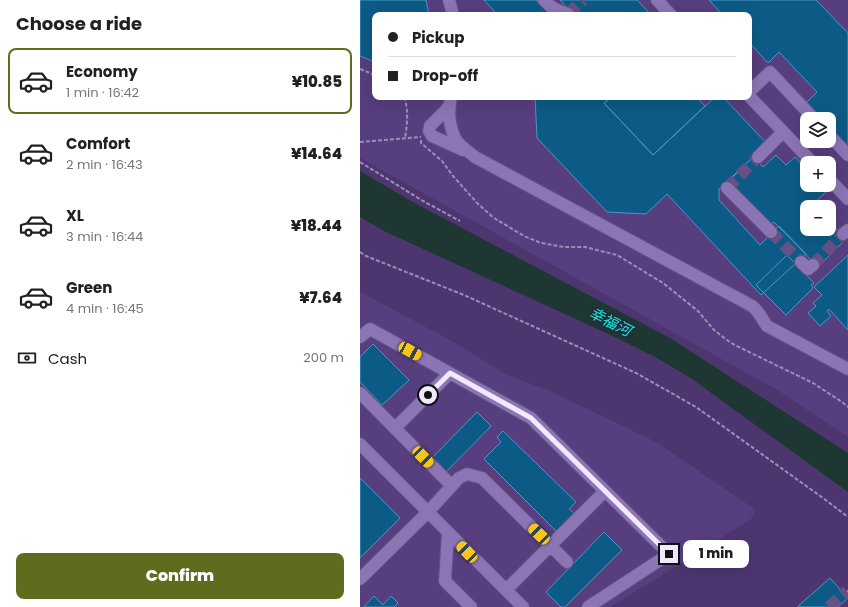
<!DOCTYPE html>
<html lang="en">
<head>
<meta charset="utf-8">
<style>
  body { margin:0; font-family:Poppins,"Noto Sans SC",sans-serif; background:#f6f6f6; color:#202124; height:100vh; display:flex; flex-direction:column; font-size:15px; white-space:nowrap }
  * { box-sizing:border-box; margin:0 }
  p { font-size:13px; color:#757577 }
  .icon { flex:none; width:22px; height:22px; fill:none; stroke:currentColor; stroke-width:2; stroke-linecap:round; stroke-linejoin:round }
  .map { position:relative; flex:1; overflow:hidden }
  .side { display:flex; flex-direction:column; background:#fff; width:360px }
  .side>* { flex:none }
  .top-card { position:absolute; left:12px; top:12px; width:380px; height:88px; border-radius:8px; box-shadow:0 4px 16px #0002; display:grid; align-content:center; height:88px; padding:0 16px; background:#fff }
  .tools { position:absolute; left:440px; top:112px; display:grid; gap:8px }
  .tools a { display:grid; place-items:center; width:36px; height:36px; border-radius:8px; background:#fff; box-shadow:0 4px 16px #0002; font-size:20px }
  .end { position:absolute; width:18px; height:18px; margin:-9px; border:5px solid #f0e9ff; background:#111; box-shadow:0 0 0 2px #111 }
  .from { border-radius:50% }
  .bubble { position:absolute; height:28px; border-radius:8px; background:#fff; box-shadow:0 4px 16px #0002; font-size:13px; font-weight:800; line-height:28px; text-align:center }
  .car { position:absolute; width:12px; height:24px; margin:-12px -6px; border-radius:5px; box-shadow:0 0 3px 1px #0007; background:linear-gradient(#f5c518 24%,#345 0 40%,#f5c518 0 76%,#345 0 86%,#f5c518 0) }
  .top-card b { display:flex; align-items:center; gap:14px; height:38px; font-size:15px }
  .top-card b+b { border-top:1px solid #e0e0e0 }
  .top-card i { width:10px; height:10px; background:#202124 }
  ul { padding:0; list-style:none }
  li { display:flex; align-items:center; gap:12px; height:66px; margin:0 8px 6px; padding:0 8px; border:2px solid transparent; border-radius:8px }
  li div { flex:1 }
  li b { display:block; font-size:15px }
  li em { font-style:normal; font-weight:800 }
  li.current { border-color:#5e6c1e }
  li>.icon { width:36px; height:36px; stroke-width:1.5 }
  h2 { padding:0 16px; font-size:18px; line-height:48px }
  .pay { display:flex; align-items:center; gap:10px; height:44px; padding:0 16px; font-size:15px }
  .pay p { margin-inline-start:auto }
  .button { display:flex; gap:8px; margin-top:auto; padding:8px 16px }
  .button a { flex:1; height:46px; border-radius:8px; background:#5e6c1e; color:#fff; font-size:16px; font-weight:800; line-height:46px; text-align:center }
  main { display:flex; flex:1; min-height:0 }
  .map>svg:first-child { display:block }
</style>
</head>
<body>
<main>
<section class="side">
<h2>Choose a ride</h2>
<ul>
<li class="current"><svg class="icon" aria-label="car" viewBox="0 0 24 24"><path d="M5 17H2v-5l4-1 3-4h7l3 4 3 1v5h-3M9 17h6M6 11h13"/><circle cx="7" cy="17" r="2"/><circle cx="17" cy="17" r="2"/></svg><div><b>Economy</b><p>1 min · 16:42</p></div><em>¥10.85</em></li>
<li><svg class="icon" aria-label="car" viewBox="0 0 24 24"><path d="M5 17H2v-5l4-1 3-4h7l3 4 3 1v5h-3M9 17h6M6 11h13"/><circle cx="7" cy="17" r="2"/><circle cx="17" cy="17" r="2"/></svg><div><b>Comfort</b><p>2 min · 16:43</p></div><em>¥14.64</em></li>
<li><svg class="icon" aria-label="car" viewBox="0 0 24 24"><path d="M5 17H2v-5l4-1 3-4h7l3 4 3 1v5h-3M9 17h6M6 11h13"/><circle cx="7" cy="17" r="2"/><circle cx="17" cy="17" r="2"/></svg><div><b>XL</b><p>3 min · 16:44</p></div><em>¥18.44</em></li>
<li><svg class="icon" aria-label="car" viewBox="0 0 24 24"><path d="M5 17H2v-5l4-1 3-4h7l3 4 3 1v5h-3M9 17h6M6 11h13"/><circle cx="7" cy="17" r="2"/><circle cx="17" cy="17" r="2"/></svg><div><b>Green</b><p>4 min · 16:45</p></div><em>¥7.64</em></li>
</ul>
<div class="pay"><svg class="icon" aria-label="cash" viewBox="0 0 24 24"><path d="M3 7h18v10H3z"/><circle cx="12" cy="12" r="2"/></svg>Cash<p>200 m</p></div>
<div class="button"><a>Confirm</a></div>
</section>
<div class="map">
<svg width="488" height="607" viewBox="0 0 488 607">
  <rect width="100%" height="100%" fill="#4d3670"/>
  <path fill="#573e7f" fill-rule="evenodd" d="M0,0H488V437L419,391L0,158ZM15,15H389V97H15ZM447,119H469V141H447ZM447,163H469V185H447ZM447,207H469V229H447Z
    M0,292L94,342L145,374L190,391L296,442L396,510L391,519L251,607H0Z"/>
  <path fill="#1e3732" d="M0,171L49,200L310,338L488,453V492L332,379L297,358L257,338L24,231L0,217Z"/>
  <path fill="#0c5b86" stroke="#4f94c2" d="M0,0H66L69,15H15V62L0,56Z
    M124,0H176L190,15H138Z
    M200,0H277L291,15H214Z
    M349,0H456L488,33V147L469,127V119H461L446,103L457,92L419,52L408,63L389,42V15H363Z
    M175,97H251L244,103L293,155L355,97H363L407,144L359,189V200L400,245L419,226L446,254L401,295L307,194L286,214L247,212L177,138Z
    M251,97H336L345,106L293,155L244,103Z
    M416,155L426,165L435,157L447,170V185H461L467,191L453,204L455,207H447V229H469V221L486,239L458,267L414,222L409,226L367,183L393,157L403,167Z
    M427,255L454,283L451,285L453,288L426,315L396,285Z
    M488,255V330L469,309L467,311L471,316L460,326L448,313L456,306L453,303L462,295L454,287Z
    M13,344L49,380L22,405L0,382V357Z
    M117,412L131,426L85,473L71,459Z
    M143,431L216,502L209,509L215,514L197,532L124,459L141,442L137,437Z
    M0,478L40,518L0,558Z
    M244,532L262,550L205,607H201L186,592Z
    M470,578L488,598L478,607H437Z
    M14,596L23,605L31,596L38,603L34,607H4Z"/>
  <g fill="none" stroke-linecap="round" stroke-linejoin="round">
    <path stroke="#655185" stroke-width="12" stroke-dasharray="12 6" stroke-linecap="butt" d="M208,14L223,0
      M367,188L398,157
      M411,232L441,262
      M453,265L483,234
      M469,607L487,591"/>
    <defs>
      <path id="minor" d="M89,0L93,15
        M184,0C191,8 198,11 208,14
        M297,0L311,15
        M389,92L410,72L454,119
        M389,96L453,163
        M91,97C88,111 89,127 96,140C101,147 109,152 115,157L392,306C399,311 402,319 407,326L488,369
        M90,104L86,110L70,126L69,131L72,136L103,150
        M469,135L488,155
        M398,157L423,132
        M469,179L488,199
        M367,188L411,232
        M483,234L488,230
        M441,262L448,269L453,265
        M0,337L10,329L171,418L309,554L228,607
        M0,393L92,486
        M35,428L90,373
        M0,444L163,607
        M88,532L85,581L111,607
        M0,579L68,512L99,478L107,474L122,478L207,562
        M146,590L245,491"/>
    </defs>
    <use href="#minor" stroke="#645180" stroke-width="14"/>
    <path stroke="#9d8eb6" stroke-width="2" stroke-dasharray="4 2" stroke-linecap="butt" d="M0,69L15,75
      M44,97C49,110 47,125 45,139
      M61,140V143L82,161L93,176L118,204L134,218L164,236L181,243L204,247H225L257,255L303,283L338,311L354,330L371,343L389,352L453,383L482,402L488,407
      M0,142L61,137
      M0,162L63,201L100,221
      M0,252L6,256L104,295L276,373L336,407L463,498L488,517
      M487,591H488"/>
    <use href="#minor" stroke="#8b75b5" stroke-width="12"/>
  </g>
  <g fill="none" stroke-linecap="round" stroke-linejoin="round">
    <path stroke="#f0e9ff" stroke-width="5" d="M68,395L90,373L171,418L309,554"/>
  </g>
  <g text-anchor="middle" stroke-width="3" stroke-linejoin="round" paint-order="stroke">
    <g font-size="15" font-style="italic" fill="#0df2d4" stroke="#2e2540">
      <text transform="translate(250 322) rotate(27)" y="5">幸福河</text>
    </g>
  </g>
</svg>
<div class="tools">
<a><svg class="icon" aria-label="layers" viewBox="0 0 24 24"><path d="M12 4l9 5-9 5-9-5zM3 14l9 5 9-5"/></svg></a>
<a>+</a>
<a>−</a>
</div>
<i class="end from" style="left:68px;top:395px"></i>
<i class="end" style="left:309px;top:554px"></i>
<div class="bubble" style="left:323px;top:540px;width:66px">1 min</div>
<i class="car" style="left:50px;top:351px;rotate:119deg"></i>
<i class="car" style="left:63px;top:457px;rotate:136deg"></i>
<i class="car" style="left:179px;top:534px;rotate:314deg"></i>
<i class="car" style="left:107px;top:552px;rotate:316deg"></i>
<div class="top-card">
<b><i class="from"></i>Pickup</b>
<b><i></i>Drop-off</b>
</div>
</div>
</main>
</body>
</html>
